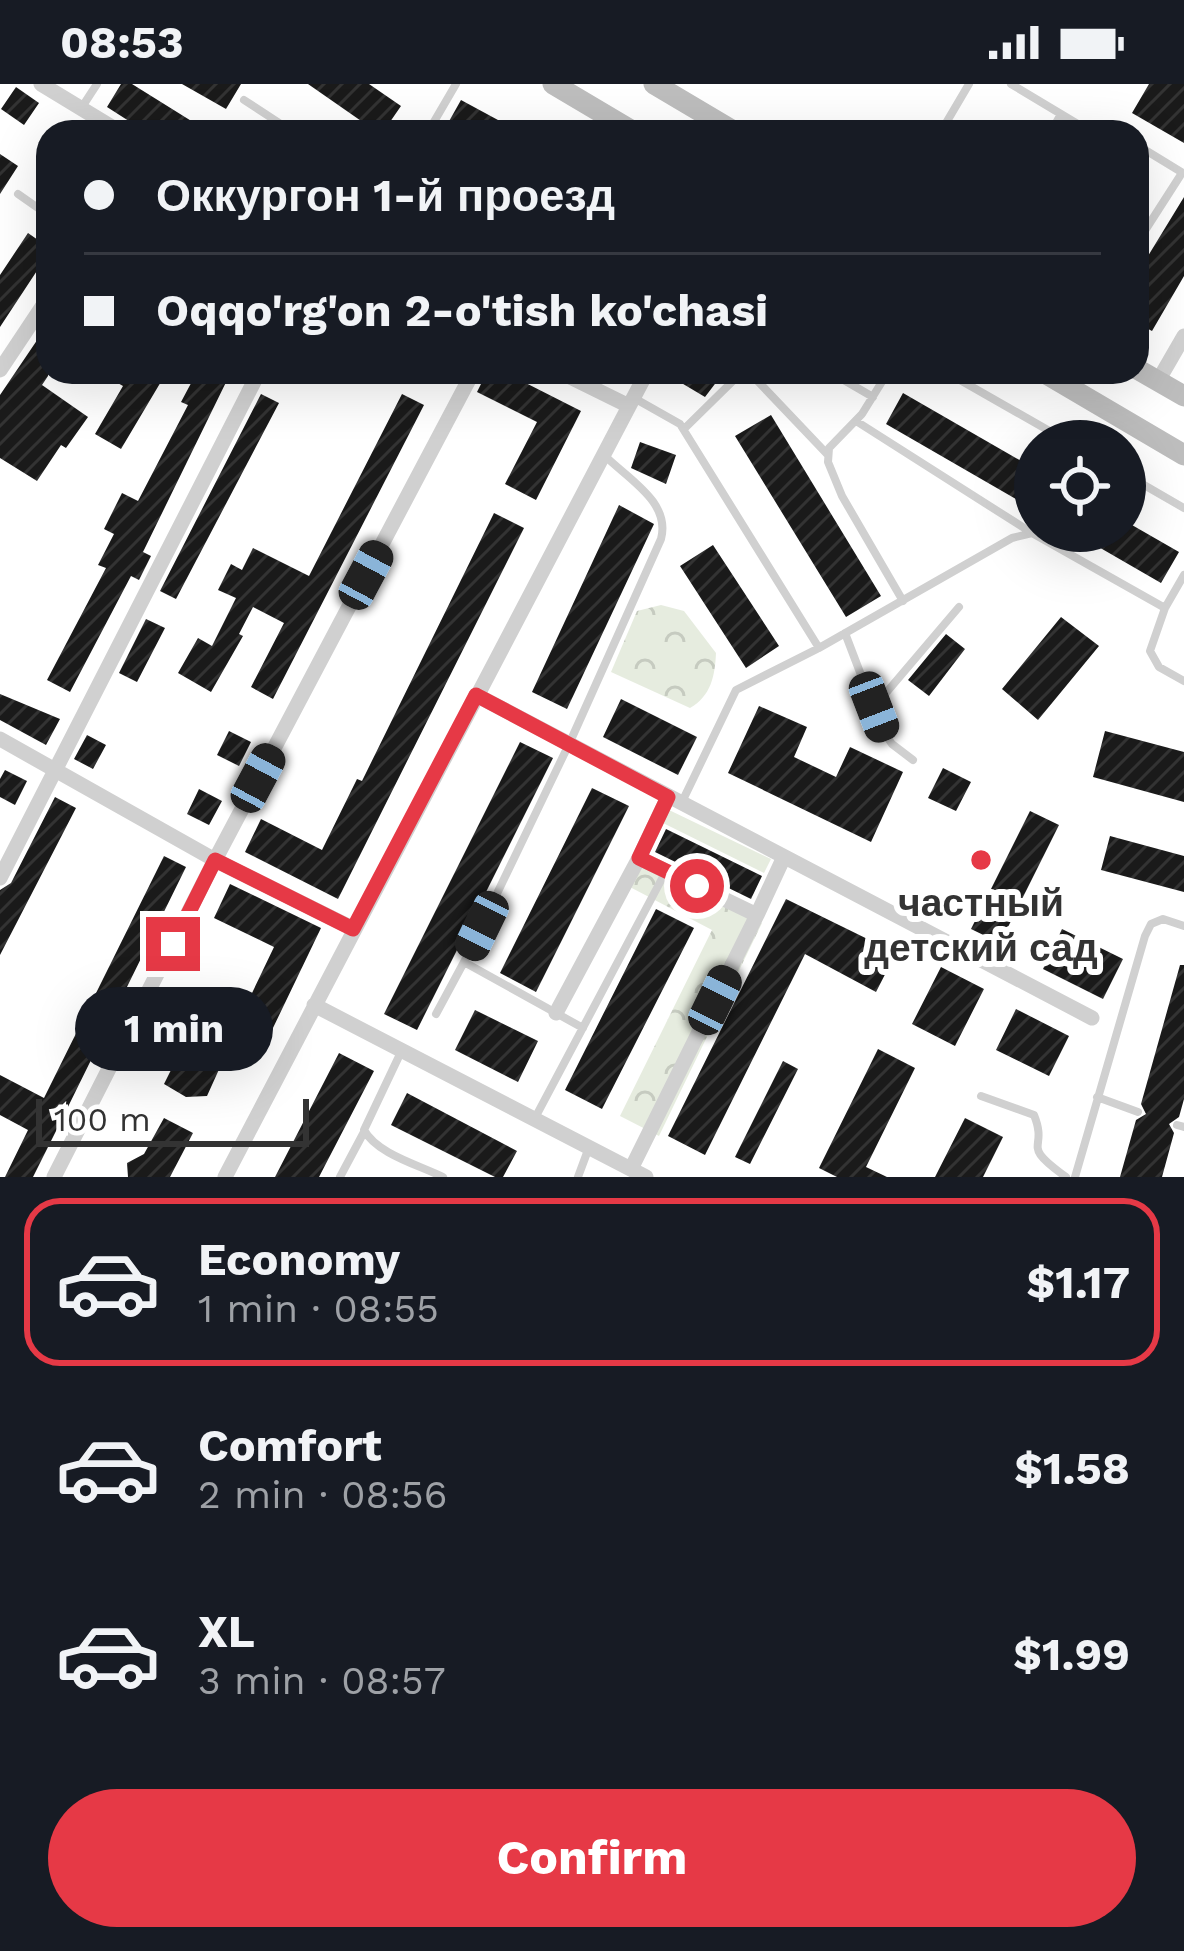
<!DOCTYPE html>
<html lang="en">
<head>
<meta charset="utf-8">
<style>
  body { margin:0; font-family:"Work Sans",sans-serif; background:#242831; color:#f1f3f6; height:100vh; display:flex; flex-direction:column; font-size:45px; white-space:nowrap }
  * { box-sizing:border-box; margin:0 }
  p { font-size:39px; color:#9ea1a6 }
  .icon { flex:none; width:66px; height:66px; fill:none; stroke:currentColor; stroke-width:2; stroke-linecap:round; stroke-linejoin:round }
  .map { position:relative; height:1093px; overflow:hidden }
  .drawer { display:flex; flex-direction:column; background:#171b24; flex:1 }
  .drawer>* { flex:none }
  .hud { position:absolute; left:36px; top:36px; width:1113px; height:264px; border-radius:36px; box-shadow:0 12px 48px #0002; display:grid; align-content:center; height:264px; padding:0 48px; background:#171b24 }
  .buttons { position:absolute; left:1014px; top:336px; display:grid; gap:24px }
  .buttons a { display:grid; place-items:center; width:132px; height:132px; border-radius:50%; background:#171b24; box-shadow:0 12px 48px #0002; font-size:60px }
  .scale { position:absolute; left:36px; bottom:30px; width:273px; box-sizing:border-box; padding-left:12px; border:6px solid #333; border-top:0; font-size:33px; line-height:42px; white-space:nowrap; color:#333; -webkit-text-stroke:9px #fff; paint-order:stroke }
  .end { position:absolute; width:54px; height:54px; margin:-27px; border:15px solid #e63946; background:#fff; box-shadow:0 0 0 6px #fff }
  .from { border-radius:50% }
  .bubble { position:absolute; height:84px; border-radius:42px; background:#171b24; box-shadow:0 12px 48px #0002; font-size:39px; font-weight:700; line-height:84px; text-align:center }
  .car { position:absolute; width:36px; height:72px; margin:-36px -18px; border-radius:15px; box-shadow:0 0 9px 3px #0007; background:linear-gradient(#222 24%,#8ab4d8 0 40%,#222 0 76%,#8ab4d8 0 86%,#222 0) }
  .hud b { display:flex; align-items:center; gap:42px; height:114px; font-size:45px }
  .hud b+b { border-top:3px solid #363941 }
  .hud i { width:30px; height:30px; background:#f1f3f6 }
  ul { padding:21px 0 0; list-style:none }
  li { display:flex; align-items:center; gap:36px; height:168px; margin:0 24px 18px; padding:0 24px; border:6px solid transparent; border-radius:36px }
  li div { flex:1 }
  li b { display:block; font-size:45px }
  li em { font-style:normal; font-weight:700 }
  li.selected { border-color:#e63946 }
  li>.icon { width:108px; height:108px; stroke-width:1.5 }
  .cta { display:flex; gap:24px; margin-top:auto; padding:24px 48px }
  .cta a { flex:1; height:138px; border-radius:72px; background:#e63946; color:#fff; font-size:48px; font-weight:700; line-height:138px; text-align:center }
  .status { display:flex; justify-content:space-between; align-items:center; height:84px; padding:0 60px; background:#171b24; direction:ltr }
  .status svg { height:33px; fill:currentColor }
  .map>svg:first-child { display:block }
</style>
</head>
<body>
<div class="status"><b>08:53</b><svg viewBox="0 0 49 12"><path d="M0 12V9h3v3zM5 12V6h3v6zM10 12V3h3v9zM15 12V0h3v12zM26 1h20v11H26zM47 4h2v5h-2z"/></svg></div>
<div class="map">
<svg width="1184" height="1093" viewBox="0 0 1184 1093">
  <defs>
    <pattern id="park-crowns" width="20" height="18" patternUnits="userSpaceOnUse" patternTransform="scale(3)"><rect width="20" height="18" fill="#e6ecdf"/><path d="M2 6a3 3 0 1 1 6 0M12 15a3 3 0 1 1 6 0" fill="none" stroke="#c6cbc0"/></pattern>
    <pattern id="building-hatch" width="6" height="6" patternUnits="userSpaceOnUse" patternTransform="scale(3)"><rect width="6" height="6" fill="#1a1a1a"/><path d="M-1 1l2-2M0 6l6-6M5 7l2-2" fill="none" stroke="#333"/></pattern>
  </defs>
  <rect width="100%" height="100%" fill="#fff"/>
  <path fill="#e6ecdf" d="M669,726L771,775L764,789L663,739Z"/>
  <path fill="url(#park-crowns)" d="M661,521L684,527L716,569C715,592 711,612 690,624L611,588L637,527Z
    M639,778L762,839L659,1052L620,1032L712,846L628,802Z"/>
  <path fill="url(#building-hatch)" d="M121,0H132L209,48H146L107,23Z
    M182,0H241L226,25Z
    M308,0H369L401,22L383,48H377Z
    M1149,0H1184V59L1132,29Z
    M16,3L39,19L24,41L1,25Z
    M461,16L520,48H443Z
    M0,70L18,82L0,110Z
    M1184,113V192L1152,247L1137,239V190Z
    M28,149L48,163V170L0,243V191Z
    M48,240V292L42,301L88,333L66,364L61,361L37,397L0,374V311Z
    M121,288H148L162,296L121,365L95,350L123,302L116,298Z
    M197,288H231L143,468L151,472L139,496L131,492L70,608L47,596L106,484L98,481L114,450L104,445L122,409L138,417L188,321L181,318Z
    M487,288H504L581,327L536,416L505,400L537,338L477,308Z
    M663,288H724L705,313Z
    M903,309L1035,385V426L886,340Z
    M261,310L279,319L176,515L160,507Z
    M402,310L424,321L273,615L251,603L284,539L253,523L239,550L243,552L211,608L178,589L198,554L212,562L236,514L218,506L231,480L242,486L253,464L309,492Z
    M771,331L881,512L846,533L735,352Z
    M640,358L676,371L666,400L631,384Z
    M619,421L654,440L567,625L532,608Z
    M494,429L524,444L338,815L245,768L261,735L322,766L357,695L362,697Z
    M1125,437L1179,468L1161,499L1071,447H1125Z
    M713,461L779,562L746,584L680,482Z
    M1061,533L1099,562L1038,636L1002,605Z
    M146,535L165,544L137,598L119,589Z
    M946,550L965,565L929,612L908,596Z
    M0,610L60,635L46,661L0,636Z
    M621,615L697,653L678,691L603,653Z
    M759,622L807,643L794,673L836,693L850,663L903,688L871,758L728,689Z
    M229,647L251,658L239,682L217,671Z
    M1105,647L1184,668V718L1093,693Z
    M87,651L106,661L93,685L74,675Z
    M520,658L553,674L417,946L384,930Z
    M943,684L971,698L956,727L928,714Z
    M5,686L27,697L15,721L0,713V695Z
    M592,704L629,722L536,908L500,889Z
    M199,705L222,717L209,741L187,730Z
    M55,713L76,724L0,871V806L11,799Z
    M1030,727L1059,741L1000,859L971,845Z
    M666,745L762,792L751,815L655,768Z
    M1110,752L1184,772V808L1101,786Z
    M164,772L186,783L63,1033L33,1093H5L28,1046L0,1031V991L44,1014Z
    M230,800L321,844L272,946L241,932L274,863L214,834Z
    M786,815L896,869L876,908L805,870L705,1071L668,1052Z
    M656,825L694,844L602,1025L565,1006Z
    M1062,845L1123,875L1103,915L1043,885Z
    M1180,881H1184V1015L1179,1033L1169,1040L1174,1049L1162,1093H1120L1136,1036L1146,1030L1141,1020Z
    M941,883L984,905L955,962L912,940Z
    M1016,925L1069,952L1049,992L996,966Z
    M475,926L538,957L518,998L455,966Z
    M169,956H182L221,981L207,1012L186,1013L164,1000L175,978L167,974L164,966Z
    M878,965L915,984L866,1083L887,1093H837L819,1084Z
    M339,969L374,987L319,1093H275Z
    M783,977L798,985L750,1080L735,1073Z
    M407,1009L517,1067L503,1093H495L391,1041Z
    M164,1034L193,1049L170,1093H128L127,1079L144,1070Z
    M965,1034L1003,1053L983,1093H935Z"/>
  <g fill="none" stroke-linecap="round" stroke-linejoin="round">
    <path stroke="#d0d0d0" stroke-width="8" d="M1011,0L1091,48
      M244,16L293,48
      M82,23L97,0
      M428,48L456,0
      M948,48L946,39L969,0
      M1051,48L1061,30
      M1137,61L1183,89
      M18,110L48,131
      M1137,159L1182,89
      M749,288L828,371
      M830,288L873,313
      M888,288L862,330L829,364L828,378L842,412L903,517
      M946,288L1067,357
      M634,314L680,340L819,564
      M856,337L1032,449
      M684,345L742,288
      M1125,390L1184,424
      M1184,491L1165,524L1150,567L1159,583L1184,597
      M845,549L882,646L892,660L913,676
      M874,623L959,523
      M681,720L736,606L819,564L1012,454L1032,449L1165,524
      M436,930L464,878
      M583,944L464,878L570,658L661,455C671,418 628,395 604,371
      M401,968L364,1046C377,1070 419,1081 443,1093
      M981,1012L1034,1031C1049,1068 1018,1058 1066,1093
      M1097,1013L1138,1028
      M535,1034L666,787
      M1177,1041L1184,1043
      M340,1093L364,1048
      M578,1093L588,1066
      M1075,1093L1145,852L1151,840L1163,835L1184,842"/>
    <path stroke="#d0d0d0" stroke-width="15" d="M41,0L120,48
      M0,286L48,214
      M560,288L629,322
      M1158,297L1184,252
      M476,611L1092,934
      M0,655L215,776L354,845
      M668,713L639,774L757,831L783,775
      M0,794L259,288
      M314,921L646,1093
      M556,929L639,774
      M631,1085L757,831
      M54,1093L215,776L473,288
      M225,1093L647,288"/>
    <path stroke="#bdbdbd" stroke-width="21" d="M553,0L634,48
      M654,0L735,48
      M1137,285L1184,312
      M1043,288L1184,371"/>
  </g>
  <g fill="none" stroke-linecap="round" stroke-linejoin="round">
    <path stroke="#e63946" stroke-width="15" d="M173,860L215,776L353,845L476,611L668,713L639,774L697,802"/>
  </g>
  <circle fill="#e63946" stroke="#fff" stroke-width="4.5" cx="981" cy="776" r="12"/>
  <g text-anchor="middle" stroke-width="12" stroke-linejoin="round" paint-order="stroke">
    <g font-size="39" font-weight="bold" fill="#333" stroke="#fff">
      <text x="981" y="832">частный<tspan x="981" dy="45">детский сад</tspan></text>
    </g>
  </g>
</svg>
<div class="buttons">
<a><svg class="icon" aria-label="locate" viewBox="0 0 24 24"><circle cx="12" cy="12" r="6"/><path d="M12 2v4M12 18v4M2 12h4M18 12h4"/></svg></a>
</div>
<div class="scale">100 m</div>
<i class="end from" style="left:697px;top:802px"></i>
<i class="end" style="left:173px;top:860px"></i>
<div class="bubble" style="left:75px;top:903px;width:198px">1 min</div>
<i class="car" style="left:366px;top:491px;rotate:28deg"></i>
<i class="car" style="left:874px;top:623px;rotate:159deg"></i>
<i class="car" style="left:258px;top:694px;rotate:28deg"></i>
<i class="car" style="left:482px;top:842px;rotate:206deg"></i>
<i class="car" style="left:715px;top:916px;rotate:26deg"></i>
<div class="hud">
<b><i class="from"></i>Оккургон 1-й проезд</b>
<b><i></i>Oqqo'rg'on 2-o'tish ko'chasi</b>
</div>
</div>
<section class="drawer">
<ul>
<li class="selected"><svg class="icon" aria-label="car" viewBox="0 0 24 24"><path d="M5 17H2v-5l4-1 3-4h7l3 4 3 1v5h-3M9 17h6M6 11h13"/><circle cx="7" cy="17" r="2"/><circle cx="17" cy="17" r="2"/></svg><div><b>Economy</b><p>1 min · 08:55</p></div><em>$1.17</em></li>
<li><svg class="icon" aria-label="car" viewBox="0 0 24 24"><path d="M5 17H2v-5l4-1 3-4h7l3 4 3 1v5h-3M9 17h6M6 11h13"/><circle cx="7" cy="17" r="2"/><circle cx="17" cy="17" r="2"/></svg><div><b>Comfort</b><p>2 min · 08:56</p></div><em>$1.58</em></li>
<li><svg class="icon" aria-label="car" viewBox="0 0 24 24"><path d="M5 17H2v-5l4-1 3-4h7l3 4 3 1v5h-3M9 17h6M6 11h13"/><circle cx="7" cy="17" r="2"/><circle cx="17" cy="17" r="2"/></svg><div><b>XL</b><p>3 min · 08:57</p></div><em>$1.99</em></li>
</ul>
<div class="cta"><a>Confirm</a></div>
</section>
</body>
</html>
